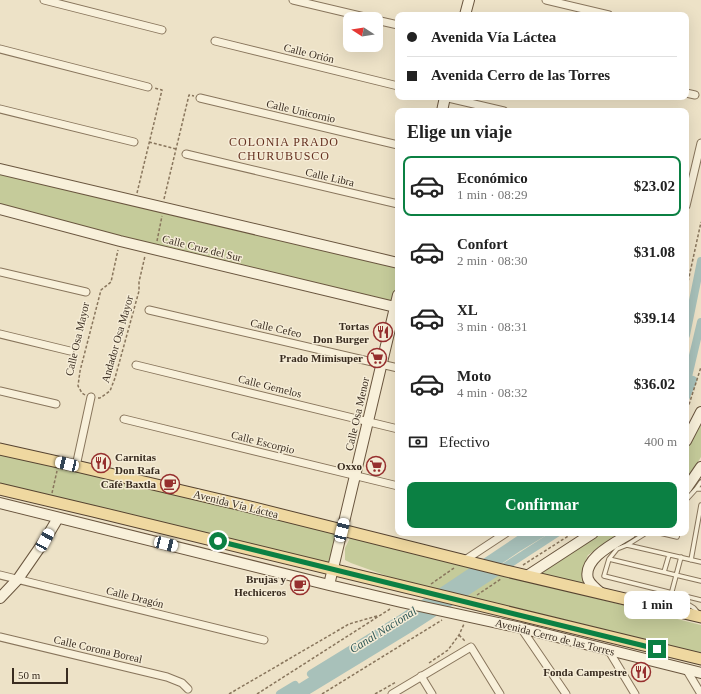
<!DOCTYPE html>
<html lang="es">
<head>
<meta charset="utf-8">
<style>
  body { margin:0; font-family:Georgia,serif; background:#f6f6f6; color:#222; height:100vh; display:flex; flex-direction:column; font-size:15px; white-space:nowrap }
  * { box-sizing:border-box; margin:0 }
  p { font-size:13px; color:#767676 }
  .icon { flex:none; width:22px; height:22px; fill:none; stroke:currentColor; stroke-width:2; stroke-linecap:round; stroke-linejoin:round }
  .map { position:relative; flex:1; overflow:hidden }
  .panel { position:absolute; left:395px; top:108px; width:294px; height:428px; display:flex; flex-direction:column; background:#fff; border-radius:8px; box-shadow:0 4px 16px #0002 }
  .panel>* { flex:none }
  .banner { position:absolute; left:395px; top:12px; width:294px; height:88px; border-radius:8px; box-shadow:0 4px 16px #0002; display:grid; align-content:center; height:88px; padding:0 12px; background:#fff }
  .needle { width:26px; rotate:282deg }
  .fabs { position:absolute; left:343px; top:12px; display:grid; gap:8px }
  .fabs a { display:grid; place-items:center; width:40px; height:40px; border-radius:8px; background:#fff; box-shadow:0 4px 16px #0002; font-size:20px }
  .scale { position:absolute; left:12px; bottom:10px; width:56px; box-sizing:border-box; padding-left:4px; border:2px solid #392c20; border-top:0; font-size:11px; line-height:14px; white-space:nowrap; color:#392c20; -webkit-text-stroke:3px #f5ecd6; paint-order:stroke }
  .end { position:absolute; width:18px; height:18px; margin:-9px; border:5px solid #0b8043; background:#fff; box-shadow:0 0 0 2px #fff }
  .from { border-radius:50% }
  .bubble { position:absolute; height:28px; border-radius:8px; background:#fff; box-shadow:0 4px 16px #0002; font-size:13px; font-weight:800; line-height:28px; text-align:center }
  .car { position:absolute; width:12px; height:24px; margin:-12px -6px; border-radius:5px; box-shadow:0 0 3px 1px #0007; background:linear-gradient(#fff 24%,#345 0 40%,#fff 0 76%,#345 0 86%,#fff 0) }
  .banner b { display:flex; align-items:center; gap:14px; height:38px; font-size:15px }
  .banner b+b { border-top:1px solid #e0e0e0 }
  .banner i { width:10px; height:10px; background:#222 }
  ul { padding:0; list-style:none }
  li { display:flex; align-items:center; gap:12px; height:60px; margin:0 8px 6px; padding:0 4px; border:2px solid transparent; border-radius:8px }
  li div { flex:1 }
  li b { display:block; font-size:15px }
  li em { font-style:normal; font-weight:800 }
  li.current { border-color:#0b8043 }
  li>.icon { width:36px; height:36px; stroke-width:1.5 }
  h2 { padding:0 12px; font-size:18px; line-height:48px }
  .pay { display:flex; align-items:center; gap:10px; height:44px; padding:0 12px; font-size:15px }
  .pay p { margin-inline-start:auto }
  .action { display:flex; gap:8px; margin-top:auto; padding:8px 12px }
  .action a { flex:1; height:46px; border-radius:8px; background:#0b8043; color:#fff; font-size:16px; font-weight:800; line-height:46px; text-align:center }
  .map>svg:first-child { display:block }
</style>
</head>
<body>
<div class="map">
<svg width="701" height="694" viewBox="0 0 701 694">
  <rect width="100%" height="100%" fill="#ede2c7"/>
  <path fill="#c5cb9a" d="M0,171L398,266V306L0,206Z
    M701,418V457L686,481V444Z
    M0,452L337,530L329,563L0,484Z
    M597,533H619L588,555L585,562L583,569L587,586L540,574Z
    M351,536L701,625V654L401,581L351,563L345,560V548Z"/>
  <g fill="none" stroke-linecap="round" stroke-linejoin="round">
    <path stroke="#a8c1ba" stroke-width="8" d="M686,335L701,261
      M686,385L701,322
      M686,397L693,380
      M311,674L399,620L529,533
      M280,694L295,685
      M290,694L421,613L519,547L542,533
      M302,694L412,627L557,533"/>
    <defs>
      <path id="lane" d="M696,489L701,482
        M686,500L696,489H701
        M646,533L627,545L617,549L609,559L604,576L701,600
        M660,533L677,537L678,533
        M627,545L701,562
        M681,557L672,591L674,597L678,601L686,603L694,608L699,614
        M609,559L701,581
        M691,560L701,505
        M664,572L669,555"/>
      <path id="street" d="M44,0L162,30
        M293,0L373,19
        M546,0L609,15
        M376,20L398,25
        M215,41L398,86
        M0,49L148,87
        M686,93L695,95
        M444,97L504,111
        M200,98L398,145
        M0,109L134,142
        M186,154L398,204
        M686,206L701,143
        M0,272L86,292
        M149,310L398,368
        M0,334L70,351
        M136,365L398,429
        M0,391L56,404
        M124,419L398,486
        M76,466L91,397
        M465,560L506,533
        M0,575L264,640
        M521,628L566,694
        M0,637L167,677L182,683L188,689
        M609,651L635,694
        M686,669L701,694
        M421,676L432,694
        M392,694L471,647L500,694"/>
      <path id="secondary" d="M465,15L469,0
        M442,111L445,97
        M0,169L398,263
        M0,209L120,241L395,307
        M686,441L701,412
        M686,489L701,467
        M0,503L329,585L401,602L521,628L701,673
        M527,576L593,533
        M329,585L398,295
        M601,593C596,589 590,584 588,579C582,558 617,542 631,533
        M0,598L18,579L45,540L58,518"/>
      <path id="primary" d="M0,449L76,466L242,505L506,571L701,617
        M0,489C234,544 467,603 701,659"/>
    </defs>
    <use href="#lane" stroke="#88755c" stroke-width="5.5"/>
    <use href="#street" stroke="#88755c" stroke-width="9"/>
    <use href="#secondary" stroke="#6a563f" stroke-width="12"/>
    <use href="#primary" stroke="#564330" stroke-width="13"/>
    <path stroke="#88755c" stroke-width="1.5" stroke-dasharray="3 2" stroke-linecap="butt" d="M149,142L176,149
      M137,193L162,90L154,88
      M164,199L189,95L194,96
      M157,241L162,216
      M686,291L701,222
      M85,395L82,393L78,386L80,371L101,290L111,282L118,250
      M98,398H100L110,391L115,378L139,291V282L145,256
      M686,414L701,367
      M52,493L57,471
      M523,565L573,533
      M431,584L454,568
      M477,595L501,579
      M459,635L466,642
      M429,663L448,650L459,635L464,624
      M229,694L349,624L377,616
      M257,694L390,609
      M322,694L442,620
      M375,694L396,682"/>
    <use href="#lane" stroke="#f8f0da" stroke-width="3.5"/>
    <use href="#street" stroke="#f8f0da" stroke-width="7"/>
    <use href="#secondary" stroke="#f8f0da" stroke-width="10"/>
    <use href="#primary" stroke="#efd8a0" stroke-width="11"/>
  </g>
  <g fill="none" stroke-linecap="round" stroke-linejoin="round">
    <path stroke="#0b8043" stroke-width="5" d="M218,541C364,576 510,614 657,649"/>
  </g>
  <defs>
    <symbol id="restaurant-ring" viewBox="-11 -11 22 22"><circle r="9.5" fill="#f5ecd6" stroke="#962f2e" stroke-width="1.5"/><path d="M-5-6h1v4h1v-4h1v4h1v-4h1v5L-1.5 .5V6h-2V.5L-5-1ZM5-6V6H3V1.5H1.5Q1.5-4 5-6Z" fill="#962f2e"/></symbol>
    <symbol id="supermarket-ring" viewBox="-11 -11 22 22"><circle r="9.5" fill="#f5ecd6" stroke="#962f2e" stroke-width="1.5"/><path d="M-6-5.5h2.5l.6 2H6L4.5 2H-2.5L-4.4-4H-6ZM-1.5 3.2a1.3 1.3 0 1 0 .1 0ZM3 3.2a1.3 1.3 0 1 0 .1 0Z" fill="#962f2e"/></symbol>
    <symbol id="cafe-ring" viewBox="-11 -11 22 22"><circle r="9.5" fill="#f5ecd6" stroke="#962f2e" stroke-width="1.5"/><path d="M-5.5-4.5H6V0H3Q3 3.5 0 3.5H-2.5Q-5.5 3.5-5.5 0ZM3-3.2v2h1.7v-2ZM-6 4.5H4V6H-6Z" fill="#962f2e"/></symbol>
  </defs>
  <g fill-rule="evenodd">
    <use href="#restaurant-ring" x="372" y="321" width="22" height="22"/>
    <use href="#supermarket-ring" x="366" y="347" width="22" height="22"/>
    <use href="#restaurant-ring" x="90" y="452" width="22" height="22"/>
    <use href="#supermarket-ring" x="365" y="455" width="22" height="22"/>
    <use href="#cafe-ring" x="159" y="473" width="22" height="22"/>
    <use href="#cafe-ring" x="289" y="574" width="22" height="22"/>
    <use href="#restaurant-ring" x="630" y="661" width="22" height="22"/>
  </g>
  <g text-anchor="middle" stroke-width="3" stroke-linejoin="round" paint-order="stroke">
    <g font-size="11" fill="#392c20" stroke="#f5ecd6">
      <text transform="translate(309 53) rotate(14)" y="4">Calle Orión</text>
      <text transform="translate(301 111) rotate(13)" y="4">Calle Unicornio</text>
      <text transform="translate(330 177) rotate(13)" y="4">Calle Libra</text>
      <text transform="translate(202 248) rotate(14)" y="4">Calle Cruz del Sur</text>
      <text transform="translate(276 328) rotate(13)" y="4">Calle Cefeo</text>
      <text transform="translate(77 339) rotate(-77)" y="4">Calle Osa Mayor</text>
      <text transform="translate(117 339) rotate(-74)" y="4">Andador Osa Mayor</text>
      <text transform="translate(270 386) rotate(14)" y="4">Calle Gemelos</text>
      <text transform="translate(357 414) rotate(-77)" y="4">Calle Osa Menor</text>
      <text transform="translate(263 442) rotate(14)" y="4">Calle Escorpio</text>
      <text transform="translate(236 504) rotate(14)" y="4">Avenida Vía Láctea</text>
      <text transform="translate(135 597) rotate(14)" y="4">Calle Dragón</text>
      <text transform="translate(555 637) rotate(14)" y="4">Avenida Cerro de las Torres</text>
      <text transform="translate(98 649) rotate(13)" y="4">Calle Corona Boreal</text>
    </g>
    <g font-size="11" font-weight="bold" fill="#392c20" stroke="#f5ecd6" text-anchor="end">
      <text x="369" y="330">Tortas<tspan x="369" dy="13">Don Burger</tspan></text>
      <text x="363" y="362">Prado Mimisuper</text>
      <text x="115" y="461" text-anchor="start">Carnitas<tspan x="115" dy="13">Don Rafa</tspan></text>
      <text x="362" y="470">Oxxo</text>
      <text x="156" y="488">Café Baxtla</text>
      <text x="286" y="583">Brujas y<tspan x="286" dy="13">Hechiceros</tspan></text>
      <text x="627" y="676">Fonda Campestre</text>
    </g>
    <g font-size="12" letter-spacing="1" fill="#653020" stroke="#f5ecd6">
      <text x="284" y="146">COLONIA PRADO<tspan x="284" dy="14">CHURUBUSCO</tspan></text>
    </g>
    <g font-size="12" font-style="italic" fill="#2f5856" stroke="#f5ecd6">
      <text transform="translate(383 630) rotate(-32)" y="4">Canal Nacional</text>
    </g>
  </g>
</svg>
<div class="fabs">
<a><svg class="needle" viewBox="-14 -14 28 28"><path d="M0-13l5 13h-10z" fill="#e53935"/><path d="M0 13l5-13h-10z" fill="#767676"/></svg></a>
</div>
<div class="scale">50 m</div>
<i class="end from" style="left:218px;top:541px"></i>
<i class="end" style="left:657px;top:649px"></i>
<div class="bubble" style="left:624px;top:591px;width:66px">1 min</div>
<i class="car" style="left:67px;top:464px;rotate:283deg"></i>
<i class="car" style="left:342px;top:530px;rotate:14deg"></i>
<i class="car" style="left:45px;top:540px;rotate:29deg"></i>
<i class="car" style="left:166px;top:544px;rotate:104deg"></i>
<div class="banner">
<b><i class="from"></i>Avenida Vía Láctea</b>
<b><i></i>Avenida Cerro de las Torres</b>
</div>
<section class="panel">
<h2>Elige un viaje</h2>
<ul>
<li class="current"><svg class="icon" aria-label="car" viewBox="0 0 24 24"><path d="M5 17H2v-5l4-1 3-4h7l3 4 3 1v5h-3M9 17h6M6 11h13"/><circle cx="7" cy="17" r="2"/><circle cx="17" cy="17" r="2"/></svg><div><b>Económico</b><p>1 min · 08:29</p></div><em>$23.02</em></li>
<li><svg class="icon" aria-label="car" viewBox="0 0 24 24"><path d="M5 17H2v-5l4-1 3-4h7l3 4 3 1v5h-3M9 17h6M6 11h13"/><circle cx="7" cy="17" r="2"/><circle cx="17" cy="17" r="2"/></svg><div><b>Confort</b><p>2 min · 08:30</p></div><em>$31.08</em></li>
<li><svg class="icon" aria-label="car" viewBox="0 0 24 24"><path d="M5 17H2v-5l4-1 3-4h7l3 4 3 1v5h-3M9 17h6M6 11h13"/><circle cx="7" cy="17" r="2"/><circle cx="17" cy="17" r="2"/></svg><div><b>XL</b><p>3 min · 08:31</p></div><em>$39.14</em></li>
<li><svg class="icon" aria-label="car" viewBox="0 0 24 24"><path d="M5 17H2v-5l4-1 3-4h7l3 4 3 1v5h-3M9 17h6M6 11h13"/><circle cx="7" cy="17" r="2"/><circle cx="17" cy="17" r="2"/></svg><div><b>Moto</b><p>4 min · 08:32</p></div><em>$36.02</em></li>
</ul>
<div class="pay"><svg class="icon" aria-label="cash" viewBox="0 0 24 24"><path d="M3 7h18v10H3z"/><circle cx="12" cy="12" r="2"/></svg>Efectivo<p>400 m</p></div>
<div class="action"><a>Confirmar</a></div>
</section>
</div>
</body>
</html>
